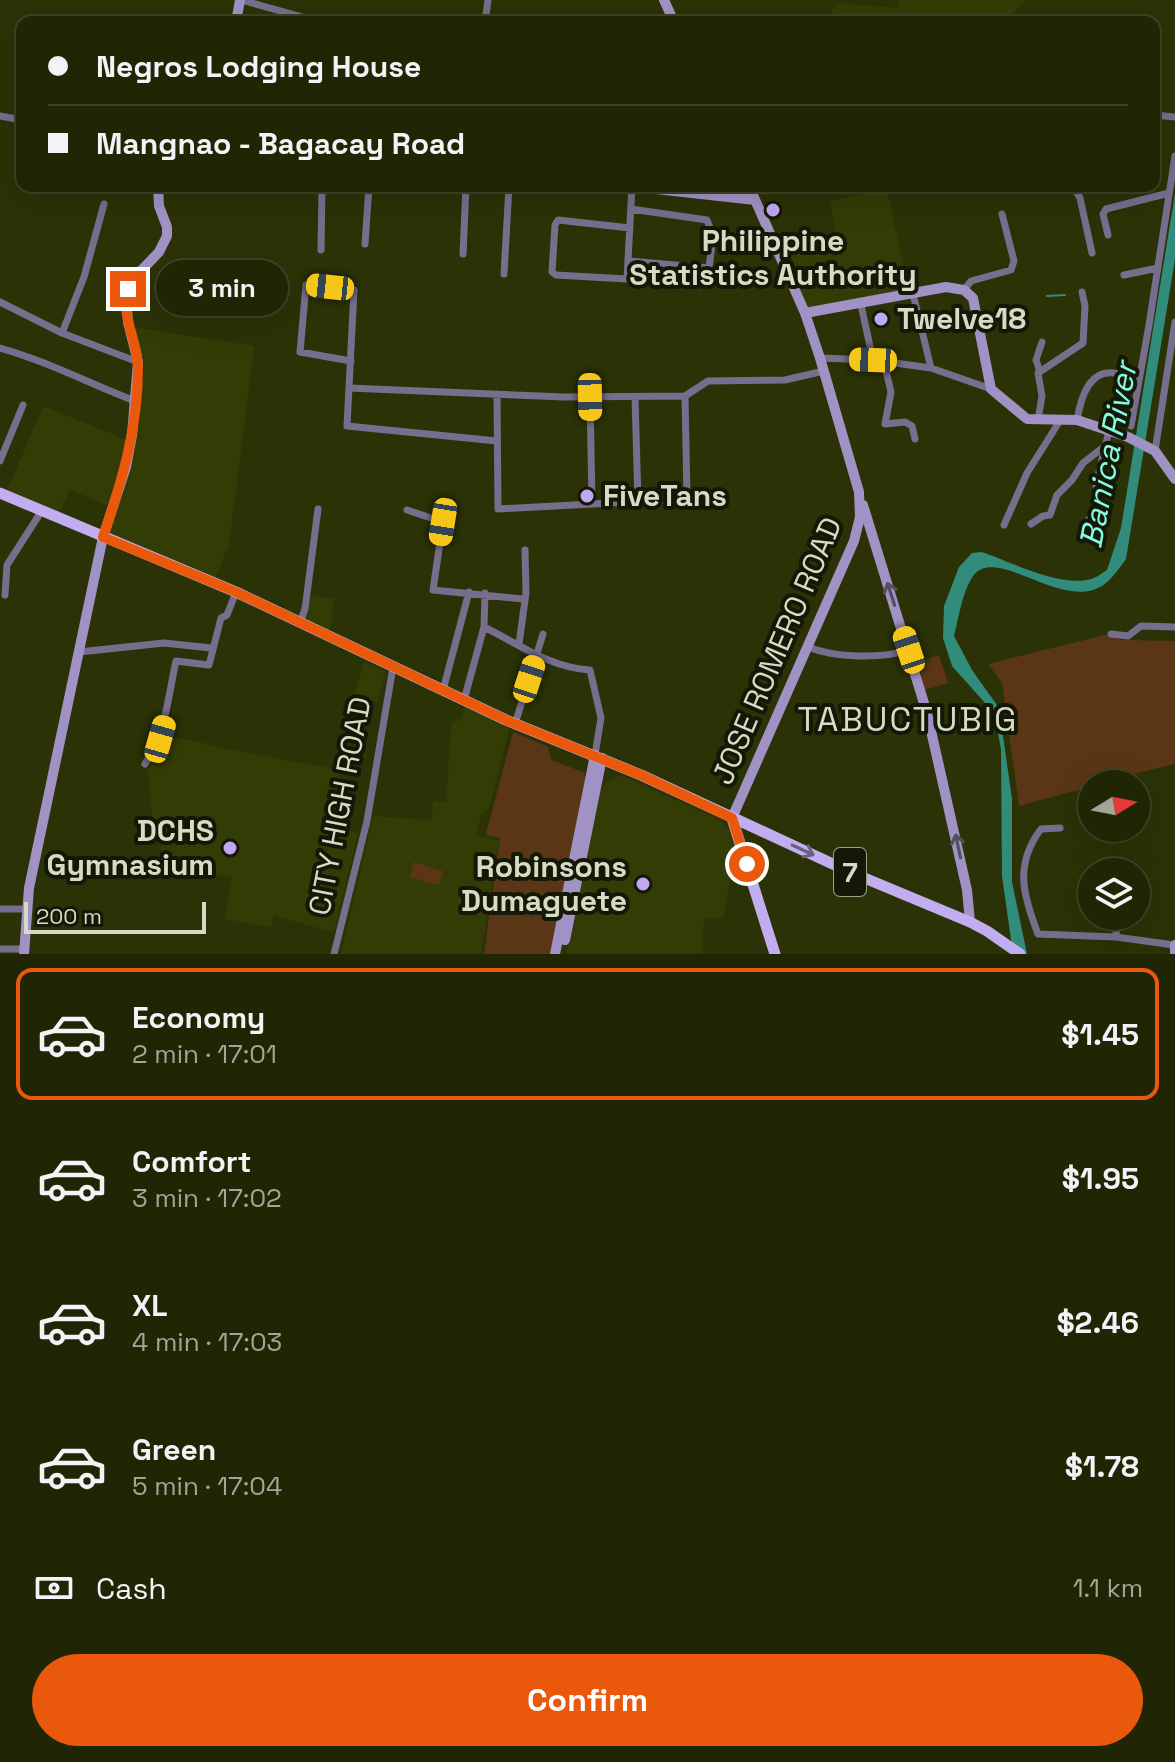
<!DOCTYPE html>
<html lang="en">
<head>
<meta charset="utf-8">
<style>
  body { margin:0; font-family:"Space Grotesk",sans-serif; background:#282e0e; color:#f1f3f6; height:100vh; display:flex; flex-direction:column; font-size:30px; white-space:nowrap }
  * { box-sizing:border-box; margin:0 }
  p { font-size:26px; color:#a2a59a }
  .icon { flex:none; width:44px; height:44px; fill:none; stroke:currentColor; stroke-width:2; stroke-linecap:round; stroke-linejoin:round }
  .map { position:relative; height:954px; overflow:hidden }
  .details { display:flex; flex-direction:column; background:#202604; flex:1 }
  .details>* { flex:none }
  .top-card { position:absolute; left:16px; top:16px; width:1144px; height:176px; border-radius:16px; box-shadow:0 8px 32px #0002,0 0 0 2px #3d4326; display:grid; align-content:center; height:176px; padding:0 32px; background:#202604 }
  .needle { width:52px; rotate:80deg }
  .buttons { position:absolute; left:1078px; top:770px; display:grid; gap:16px }
  .buttons a { display:grid; place-items:center; width:72px; height:72px; border-radius:50%; background:#202604; box-shadow:0 8px 32px #0002,0 0 0 2px #3d4326; font-size:40px }
  .scale { position:absolute; left:24px; bottom:20px; width:182px; box-sizing:border-box; padding-left:8px; border:4px solid #d5dbc4; border-top:0; font-size:22px; line-height:28px; white-space:nowrap; color:#d5dbc4; -webkit-text-stroke:6px #141807; paint-order:stroke }
  .end { position:absolute; width:36px; height:36px; margin:-18px; border:10px solid #ea580c; background:#fff; box-shadow:0 0 0 4px #fff }
  .from { border-radius:50% }
  .bubble { position:absolute; height:56px; border-radius:28px; background:#202604; box-shadow:0 8px 32px #0002,0 0 0 2px #3d4326; font-size:26px; font-weight:600; line-height:56px; text-align:center }
  .car { position:absolute; width:24px; height:48px; margin:-24px -12px; border-radius:10px; box-shadow:0 0 6px 2px #0007; background:linear-gradient(#f5c518 24%,#345 0 40%,#f5c518 0 76%,#345 0 86%,#f5c518 0) }
  .top-card b { display:flex; align-items:center; gap:28px; height:76px; font-size:30px }
  .top-card b+b { border-top:2px solid #3d4326 }
  .top-card i { width:20px; height:20px; background:#f1f3f6 }
  ul { padding:14px 0 0; list-style:none }
  li { display:flex; align-items:center; gap:24px; height:132px; margin:0 16px 12px; padding:0 16px; border:4px solid transparent; border-radius:16px }
  li div { flex:1 }
  li b { display:block; font-size:30px }
  li em { font-style:normal; font-weight:600 }
  li.on { border-color:#ea580c }
  li>.icon { width:72px; height:72px; stroke-width:1.5 }
  .pay { display:flex; align-items:center; gap:20px; height:88px; padding:0 32px; font-size:30px }
  .pay p { margin-inline-start:auto }
  .cta { display:flex; gap:16px; margin-top:auto; padding:16px 32px }
  .cta a { flex:1; height:92px; border-radius:48px; background:#ea580c; color:#fff; font-size:32px; font-weight:600; line-height:92px; text-align:center }
  .map>svg:first-child { display:block }
</style>
</head>
<body>
<div class="map">
<svg width="1175" height="954" viewBox="0 0 1175 954">
  <rect width="100%" height="100%" fill="#2b3206"/>
  <path fill="#343c06" d="M899,0H1026L1005,22H818L831,13L837,3L898,8Z
    M887,189L909,291L808,311L785,249L836,234L830,201Z
    M133,327L254,346L229,545L214,581L108,535L131,460L144,370Z
    M43,406L127,440L109,507L70,489L59,514L7,491Z
    M312,595L334,599L330,634L306,624Z
    M364,662L386,671L377,702L354,694Z
    M466,706L510,726L489,809L482,813L476,836L499,840L481,954H341L373,816L431,820L433,801L446,803L451,724L461,718Z
    M164,737L197,741L216,747L340,770L333,826L358,834L334,932L274,916L271,927L225,919L232,877L162,867L161,835L153,825L148,773L152,756Z
    M621,775L716,818L726,825L733,837L736,846L723,918L705,919L702,935L703,954H566L599,793L607,781Z"/>
  <path fill="#5b3616" d="M1105,635L1124,640L1175,641V764L1092,784V786L1019,806L1002,683L988,664Z
    M939,655L948,683L925,690L918,663Z
    M513,732L548,747L551,760L583,772L586,779L551,954H484L500,838L487,835V830Z
    M414,862L443,871L439,885L410,877Z"/>
  <path fill="#328c7b" d="M1175,193V259L1126,559C1120,567 1114,576 1106,583C1066,616 997,543 973,576C962,592 959,617 954,636L972,670L999,708L1012,799V882L1027,954H1013L1002,876L1001,749L994,713L952,666L943,638L944,606L959,567L972,553L982,552C1011,562 1061,588 1091,579C1096,578 1102,573 1107,570L1121,528Z"/>
  <g fill="none" stroke-linecap="round" stroke-linejoin="round">
    <path stroke="#328c7b" stroke-width="2" d="M1047,296L1065,295"/>
    <path stroke="#776e8e" stroke-width="7" d="M241,0L320,22
      M485,22L488,0
      M1154,115L1175,117
      M0,116L22,120
      M1073,186L1080,198L1092,253
      M631,209L707,220L713,236
      M630,228L558,220L555,225L552,272L556,275L627,279L632,186
      M1108,235L1103,214L1106,209L1169,193
      M365,244L369,186
      M321,250L322,186
      M463,254L466,186
      M629,261L709,268L713,236L775,243
      M504,274L509,186
      M1124,275L1158,268
      M964,290L971,281L1011,270L1014,261L1002,214
      M913,294L931,368
      M0,302L62,333L138,362
      M861,305L873,360
      M62,333L84,277L104,204
      M0,348C47,361 90,384 135,401
      M820,358L873,360L931,368L991,389
      M351,361L300,352L306,285L354,290L347,426L497,441
      M884,362L891,392L885,424L905,422L912,426L915,439
      M1040,372L1036,360L1042,342
      M349,388L564,397L685,396L687,499L498,509L497,394
      M685,396L708,381L785,380L824,371
      M590,397L592,503
      M635,398L638,501
      M1038,420L1042,396L1038,373L1083,343L1085,306L1082,292
      M1077,420C1080,402 1088,369 1114,373C1122,374 1131,379 1139,381
      M1131,426L1149,325L1175,156
      M1155,451L1175,322
      M0,461L23,405
      M407,510L443,522L433,590L523,599
      M1089,519L1099,511L1096,484L1109,431
      M1031,524L1043,516L1050,515L1057,495L1072,480L1083,463L1105,446
      M1004,525L1027,473L1061,419
      M5,595L7,565L41,512
      M300,623L305,609L318,509
      M484,627C519,644 550,668 590,670L601,718L595,755
      M1111,634L1128,636L1141,626L1175,627
      M519,644L526,593L525,550
      M808,647C835,658 881,659 909,650
      M79,652L164,643L211,648
      M443,690L469,592
      M464,700L484,627L485,593
      M515,724L543,634
      M145,764C167,727 167,702 176,661L209,665L221,618L227,615L236,592
      M1060,828L1041,829C1014,865 1023,895 1038,934L1116,937L1174,945
      M0,909H27
      M1116,937L1117,916
      M0,949H24
      M334,954L367,821L393,667"/>
    <path stroke="#a192c5" stroke-width="10" d="M664,0L674,22
      M236,22L240,0
      M629,186L755,200
      M805,313L946,287L964,290L973,298L991,389L1027,419L1077,420L1128,437L1155,451L1175,479
      M863,505L927,713L967,890L970,922
      M732,818L854,541L860,517L859,492L820,358L805,313L749,186
      M565,940L602,758
      M1175,945V952
      M24,954L29,888L103,537L126,467L132,435L138,362L128,322L126,296L134,278L159,252L167,236V227L159,206L158,186
      M555,954L595,755"/>
    <path stroke="#c1adef" stroke-width="11" d="M0,493L236,592L506,720L641,775L850,872L970,922L987,931L1020,954
      M732,818L775,954"/>
  </g>
  <defs><path id="oneway-shaft" d="M-6 0H5M1.5-3L5.5 0L1.5 3" fill="none" stroke-width="1.6" stroke-linecap="round" stroke-linejoin="round" transform="scale(2)"/></defs>
  <g stroke="#534f5c">
    <use href="#oneway-shaft" transform="translate(891 594) rotate(-108)"/>
    <use href="#oneway-shaft" transform="translate(958 846) rotate(-102)"/>
  </g>
  <use stroke="#6a627b" href="#oneway-shaft" transform="translate(803 850) rotate(25)"/>
  <g fill="none" stroke-linecap="round" stroke-linejoin="round">
    <path stroke="#ea580c" stroke-width="10" d="M128,289C120,316 138,341 138,368C138,428 122,481 103,537L236,592L506,720L641,775L732,818L747,864"/>
  </g>
  <g fill="#c0a8f3" stroke="#141807" stroke-width="3">
    <circle cx="773" cy="210" r="8"/>
    <circle cx="881" cy="319" r="8"/>
    <circle cx="587" cy="496" r="8"/>
    <circle cx="230" cy="848" r="8"/>
    <circle cx="643" cy="884" r="8"/>
  </g>
  <g text-anchor="middle" stroke-width="8" stroke-linejoin="round" paint-order="stroke">
    <rect fill="#141807" stroke="#9ba08b" stroke-width="2" x="834" y="848" width="32" height="48" rx="6"/>
    <g font-size="28" font-weight="bold" fill="#d5dbc4">
      <text x="850" y="882">7</text>
    </g>
    <g font-size="30" font-weight="bold" fill="#d5dbc4" stroke="#141807" text-anchor="start">
      <text x="773" y="251" text-anchor="middle">Philippine<tspan x="773" dy="34">Statistics Authority</tspan></text>
      <text x="897" y="329">Twelve18</text>
      <text x="603" y="506">FiveTans</text>
      <text x="214" y="841" text-anchor="end">DCHS<tspan x="214" dy="34">Gymnasium</tspan></text>
      <text x="627" y="877" text-anchor="end">Robinsons<tspan x="627" dy="34">Dumaguete</tspan></text>
    </g>
    <g font-size="30" fill="#d5dbc4" stroke="#141807">
      <text transform="translate(777 651) rotate(-67)" y="10">JOSE ROMERO ROAD</text>
      <text transform="translate(340 806) rotate(-79)" y="10">CITY HIGH ROAD</text>
    </g>
    <g font-size="32" font-style="italic" fill="#85fbe2" stroke="#141807">
      <text transform="translate(1108 455) rotate(-79)" y="11">Banica River</text>
    </g>
    <g font-size="34" letter-spacing="2" fill="#d5dbc4" stroke="#141807">
      <text x="908" y="731">TABUCTUBIG</text>
    </g>
  </g>
</svg>
<div class="buttons">
<a><svg class="needle" viewBox="-14 -14 28 28"><path d="M0-13l5 13h-10z" fill="#e53935"/><path d="M0 13l5-13h-10z" fill="#a2a59a"/></svg></a>
<a><svg class="icon" aria-label="layers" viewBox="0 0 24 24"><path d="M12 4l9 5-9 5-9-5zM3 14l9 5 9-5"/></svg></a>
</div>
<div class="scale">200 m</div>
<i class="end from" style="left:747px;top:864px"></i>
<i class="end" style="left:128px;top:289px"></i>
<div class="bubble" style="left:156px;top:260px;width:132px">3 min</div>
<i class="car" style="left:330px;top:287px;rotate:276deg"></i>
<i class="car" style="left:873px;top:360px;rotate:272deg"></i>
<i class="car" style="left:590px;top:397px;rotate:179deg"></i>
<i class="car" style="left:443px;top:522px;rotate:189deg"></i>
<i class="car" style="left:909px;top:650px;rotate:342deg"></i>
<i class="car" style="left:529px;top:679px;rotate:18deg"></i>
<i class="car" style="left:160px;top:739px;rotate:16deg"></i>
<div class="top-card">
<b><i class="from"></i>Negros Lodging House</b>
<b><i></i>Mangnao - Bagacay Road</b>
</div>
</div>
<section class="details">
<ul>
<li class="on"><svg class="icon" aria-label="car" viewBox="0 0 24 24"><path d="M5 17H2v-5l4-1 3-4h7l3 4 3 1v5h-3M9 17h6M6 11h13"/><circle cx="7" cy="17" r="2"/><circle cx="17" cy="17" r="2"/></svg><div><b>Economy</b><p>2 min · 17:01</p></div><em>$1.45</em></li>
<li><svg class="icon" aria-label="car" viewBox="0 0 24 24"><path d="M5 17H2v-5l4-1 3-4h7l3 4 3 1v5h-3M9 17h6M6 11h13"/><circle cx="7" cy="17" r="2"/><circle cx="17" cy="17" r="2"/></svg><div><b>Comfort</b><p>3 min · 17:02</p></div><em>$1.95</em></li>
<li><svg class="icon" aria-label="car" viewBox="0 0 24 24"><path d="M5 17H2v-5l4-1 3-4h7l3 4 3 1v5h-3M9 17h6M6 11h13"/><circle cx="7" cy="17" r="2"/><circle cx="17" cy="17" r="2"/></svg><div><b>XL</b><p>4 min · 17:03</p></div><em>$2.46</em></li>
<li><svg class="icon" aria-label="car" viewBox="0 0 24 24"><path d="M5 17H2v-5l4-1 3-4h7l3 4 3 1v5h-3M9 17h6M6 11h13"/><circle cx="7" cy="17" r="2"/><circle cx="17" cy="17" r="2"/></svg><div><b>Green</b><p>5 min · 17:04</p></div><em>$1.78</em></li>
</ul>
<div class="pay"><svg class="icon" aria-label="cash" viewBox="0 0 24 24"><path d="M3 7h18v10H3z"/><circle cx="12" cy="12" r="2"/></svg>Cash<p>1.1 km</p></div>
<div class="cta"><a>Confirm</a></div>
</section>
</body>
</html>
